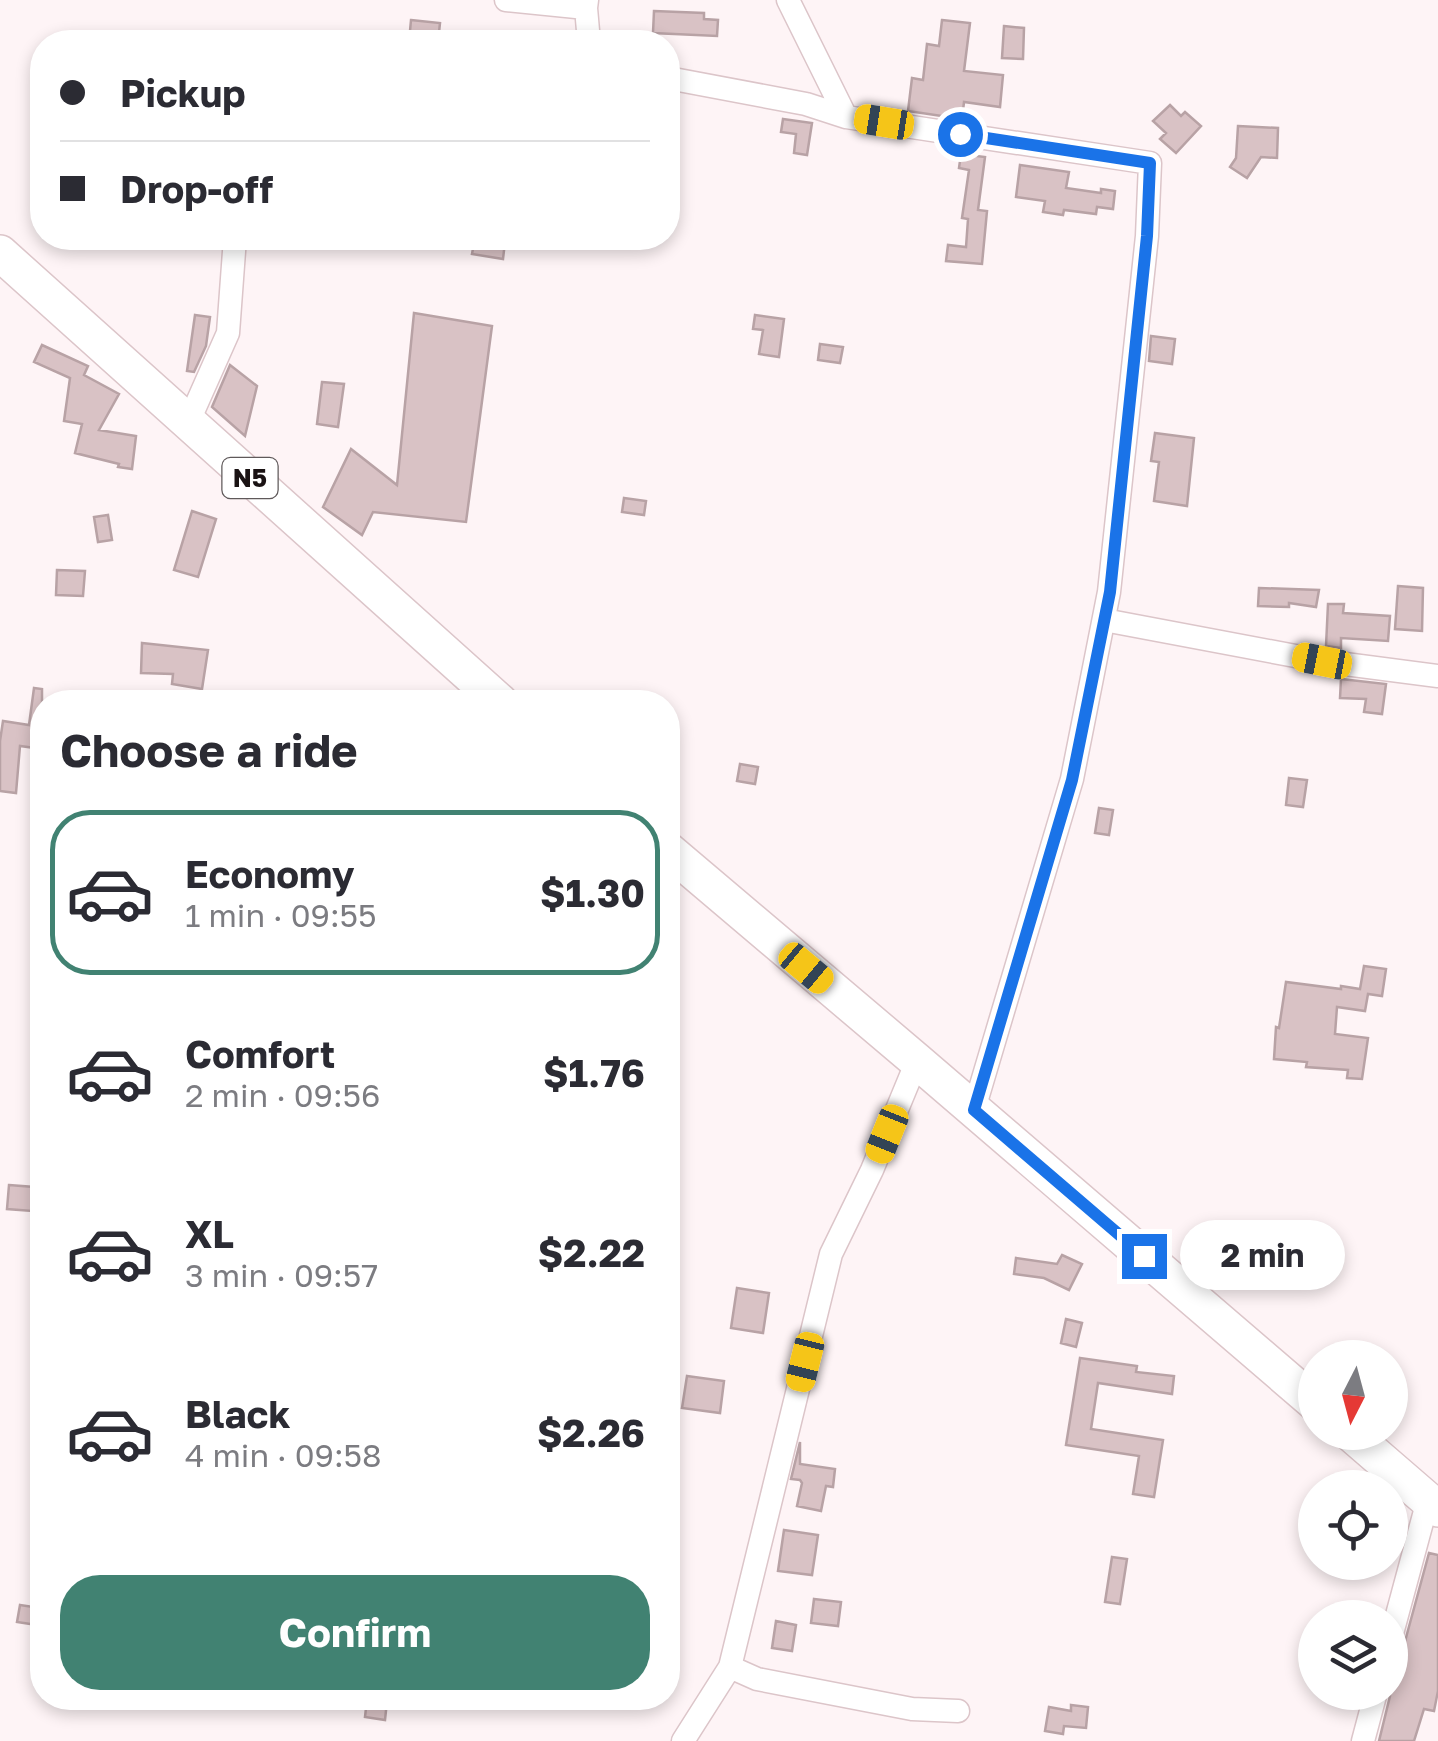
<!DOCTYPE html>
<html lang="en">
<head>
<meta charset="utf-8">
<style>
  body { margin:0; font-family:"Golos Text",sans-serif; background:#f2f2f3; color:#2b2b33; height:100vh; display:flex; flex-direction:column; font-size:38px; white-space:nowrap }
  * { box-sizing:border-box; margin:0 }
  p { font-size:32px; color:#7c7c81 }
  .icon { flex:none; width:55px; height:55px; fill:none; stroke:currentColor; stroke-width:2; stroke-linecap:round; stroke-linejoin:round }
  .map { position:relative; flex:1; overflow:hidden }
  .sheet { position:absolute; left:30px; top:690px; width:650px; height:1020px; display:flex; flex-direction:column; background:#fff; border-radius:40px; box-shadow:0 5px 15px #0003 }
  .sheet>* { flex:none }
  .hud { position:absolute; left:30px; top:30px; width:650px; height:220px; border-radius:40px; box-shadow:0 5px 15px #0003; display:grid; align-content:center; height:220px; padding:0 30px; background:#fff }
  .needle { width:65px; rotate:186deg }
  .buttons { position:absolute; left:1298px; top:1340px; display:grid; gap:20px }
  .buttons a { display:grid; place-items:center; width:110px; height:110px; border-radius:50%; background:#fff; box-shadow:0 5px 15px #0003; font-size:50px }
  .end { position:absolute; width:45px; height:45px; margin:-22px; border:12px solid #1a73e8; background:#fff; box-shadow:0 0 0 5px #fff }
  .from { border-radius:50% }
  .bubble { position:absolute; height:70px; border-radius:35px; background:#fff; box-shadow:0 5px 15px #0003; font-size:32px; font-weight:700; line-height:70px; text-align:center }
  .car { position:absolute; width:30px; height:60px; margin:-30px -15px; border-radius:12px; box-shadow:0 0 8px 2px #0007; background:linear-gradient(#f5c518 24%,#345 0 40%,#f5c518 0 76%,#345 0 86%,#f5c518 0) }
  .hud b { display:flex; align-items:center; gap:35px; height:95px; font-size:38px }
  .hud b+b { border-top:2px solid #e1e1e2 }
  .hud i { width:25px; height:25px; background:#2b2b33 }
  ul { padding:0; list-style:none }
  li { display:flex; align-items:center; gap:30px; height:165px; margin:0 20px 15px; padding:0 10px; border:5px solid transparent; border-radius:40px }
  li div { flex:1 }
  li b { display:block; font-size:38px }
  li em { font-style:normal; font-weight:700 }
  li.current { border-color:#418272 }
  li>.icon { width:90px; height:90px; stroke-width:1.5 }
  h2 { padding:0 30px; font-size:45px; line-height:120px }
  .button { display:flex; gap:20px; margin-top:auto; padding:20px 30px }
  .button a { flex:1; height:115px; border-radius:40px; background:#418272; color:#fff; font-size:40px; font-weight:700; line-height:115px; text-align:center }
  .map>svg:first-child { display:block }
</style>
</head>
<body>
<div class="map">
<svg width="1438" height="1741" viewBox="0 0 1438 1741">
  <rect width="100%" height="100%" fill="#fef4f6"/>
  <path fill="#d9c2c5" stroke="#b8a2a5" stroke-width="2.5" d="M654,11L704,13V19L718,20L717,36L653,33Z
    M411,20L440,23L438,42H409Z
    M942,20L970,23L964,71L1003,75L1000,107L964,102L962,119L908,111L912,78L923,80L927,44L939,46Z
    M1004,26L1024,28L1023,59L1002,58Z
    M1170,105L1181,116L1185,112L1201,126L1176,153L1160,139L1166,133L1153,121Z
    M783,119L812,123L807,155L794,153L796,134L781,132Z
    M1238,126L1278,128L1277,158L1261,157L1247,178L1230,167L1236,158Z
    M961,154L985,157L978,210L987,211L982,264L946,261L948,245L966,247L968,219L962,218L969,170L959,168Z
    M1020,165L1069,172L1066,188L1101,193V189L1115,191L1113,209L1097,207L1096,214L1064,210L1063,215L1043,212L1045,201L1016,197Z
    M475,238L505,242L503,259L472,254Z
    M414,313L492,326L466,522L373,512L362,535L323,507L351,449L397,485Z
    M195,315L210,317L206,346L194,372L187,371Z
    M755,315L784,319L779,357L759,354L763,330L753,329Z
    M1151,336L1175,339L1172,364L1149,361Z
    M820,344L843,347L840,363L818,360Z
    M42,345L88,366L84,375L119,394L99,430L136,436L132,469L118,467L119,464L75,453L82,424L64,421L70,378L34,362Z
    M230,365L257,386L245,436L212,407Z
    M322,382L344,384L338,427L317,424Z
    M1155,433L1194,438L1187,506L1154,501L1159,462L1151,461Z
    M624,498L646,501L644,515L622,512Z
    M192,511L216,519L198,577L174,570Z
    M108,515L112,540L98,542L94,517Z
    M57,570L85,571L83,596L56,595Z
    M1398,586L1423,588L1422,631L1395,629Z
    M1259,588L1319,590L1316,607L1289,603V607L1258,606Z
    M1328,604H1344L1343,613L1390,616L1388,641L1341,638V648L1326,646Z
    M142,643L208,650L202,689L172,684L173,674L141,673Z
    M1341,679L1386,684L1382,714L1364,712L1366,699L1340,698Z
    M34,688L42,689V749L20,746L16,793L0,791V741L3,721L29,725Z
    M740,764L758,767L755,784L737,781Z
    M1289,778L1307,780L1303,807L1286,805Z
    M1099,808L1113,810L1109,835L1095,833Z
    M1364,966L1386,969L1382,996L1368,994L1365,1011L1337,1007L1335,1034L1368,1038L1362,1079L1347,1078L1348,1070L1306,1067L1307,1062L1274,1059L1276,1027L1279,1028L1286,982L1341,989V986L1360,989Z
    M9,1185L34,1187L32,1211L7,1209Z
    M1062,1255L1082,1264L1069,1290L1044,1278L1014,1274L1016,1258L1057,1264Z
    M737,1288L769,1293L763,1333L731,1328Z
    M1066,1319L1082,1323L1076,1347L1061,1343Z
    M1080,1358L1137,1366L1136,1372L1174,1376L1172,1394L1098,1383L1091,1429L1163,1440L1154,1497L1133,1494L1139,1456L1066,1445Z
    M687,1376L724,1381L720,1413L682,1408Z
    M800,1442V1464L835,1469L833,1487L826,1486L821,1511L797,1506L802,1483L800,1480L791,1479Z
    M784,1530L818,1535L812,1575L778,1571Z
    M1429,1553L1438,1555V1691L1434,1711L1424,1709L1414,1741H1379L1390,1696V1656L1400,1652L1404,1645Z
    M1112,1557L1127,1559L1120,1604L1105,1602Z
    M814,1599L841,1602L838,1626L811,1623Z
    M20,1605L40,1608L37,1625L17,1622Z
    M776,1621L796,1625L792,1651L772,1648Z
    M367,1699L387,1701L385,1720L365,1717Z
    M1071,1705L1088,1707L1086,1728L1064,1726L1063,1734L1045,1731L1049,1707L1071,1711Z"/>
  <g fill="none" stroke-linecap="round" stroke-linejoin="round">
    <defs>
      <path id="minor" d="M506,0L586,8
        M587,0L586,8L589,42
        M788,0L846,117L1150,163L1147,236L1109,592L1072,779L974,1109
        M668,78L806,104L846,117
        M188,423L228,333L235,238
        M1104,620L1322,661L1438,676
        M1390,1641L1428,1500
        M730,1667L757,1679L912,1709L958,1711
        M683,1741L730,1667L831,1254L872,1170L917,1061
        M1363,1741L1376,1692"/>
      <path id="highway" d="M0,253L500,702
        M668,850L917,1061L1315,1403
        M1349,1432L1438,1509"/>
    </defs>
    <use href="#minor" stroke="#dcc5c9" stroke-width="25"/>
    <use href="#highway" stroke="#dcc5c9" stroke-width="38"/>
    <use href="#minor" stroke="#fff" stroke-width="22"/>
    <use href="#highway" stroke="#fff" stroke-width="35"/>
  </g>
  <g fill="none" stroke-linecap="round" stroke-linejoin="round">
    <path stroke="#1a73e8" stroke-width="12" d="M960,134L1150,163L1147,236L1110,592L1072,780L974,1110L1144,1256"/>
  </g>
  <g text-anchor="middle" stroke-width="8" stroke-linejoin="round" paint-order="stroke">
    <rect fill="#fff" stroke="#5f595a" stroke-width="2.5" x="222.5" y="458" width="55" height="40" rx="8"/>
    <g font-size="25" font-weight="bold" fill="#1a1213">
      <text x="250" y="487">N5</text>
    </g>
  </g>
</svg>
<div class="buttons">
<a><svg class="needle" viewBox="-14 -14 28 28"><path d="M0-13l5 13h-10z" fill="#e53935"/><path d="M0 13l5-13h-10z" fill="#7c7c81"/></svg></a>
<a><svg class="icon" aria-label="locate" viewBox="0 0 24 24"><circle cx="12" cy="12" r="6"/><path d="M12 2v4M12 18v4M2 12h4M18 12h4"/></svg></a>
<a><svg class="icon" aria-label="layers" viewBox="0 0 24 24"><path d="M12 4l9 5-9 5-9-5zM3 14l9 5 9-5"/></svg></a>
</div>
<i class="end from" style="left:960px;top:134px"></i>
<i class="end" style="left:1144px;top:1256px"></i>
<div class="bubble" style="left:1180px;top:1220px;width:165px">2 min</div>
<i class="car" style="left:884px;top:122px;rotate:279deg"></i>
<i class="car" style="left:1322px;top:661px;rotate:281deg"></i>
<i class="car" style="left:806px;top:968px;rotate:130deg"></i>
<i class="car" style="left:887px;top:1134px;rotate:202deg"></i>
<i class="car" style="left:805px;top:1362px;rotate:194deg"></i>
<div class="hud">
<b><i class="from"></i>Pickup</b>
<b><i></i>Drop-off</b>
</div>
<section class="sheet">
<h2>Choose a ride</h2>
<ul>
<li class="current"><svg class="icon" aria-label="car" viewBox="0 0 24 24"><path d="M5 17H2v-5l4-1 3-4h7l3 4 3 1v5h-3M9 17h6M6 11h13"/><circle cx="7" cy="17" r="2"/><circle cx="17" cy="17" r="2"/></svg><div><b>Economy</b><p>1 min · 09:55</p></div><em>$1.30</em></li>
<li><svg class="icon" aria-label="car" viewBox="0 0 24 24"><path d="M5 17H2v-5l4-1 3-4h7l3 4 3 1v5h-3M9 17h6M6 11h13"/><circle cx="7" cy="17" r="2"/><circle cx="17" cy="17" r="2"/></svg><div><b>Comfort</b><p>2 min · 09:56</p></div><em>$1.76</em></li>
<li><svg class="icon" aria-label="car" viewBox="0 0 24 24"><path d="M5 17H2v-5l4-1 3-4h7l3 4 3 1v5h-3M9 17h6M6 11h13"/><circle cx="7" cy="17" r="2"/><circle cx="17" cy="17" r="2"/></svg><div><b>XL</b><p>3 min · 09:57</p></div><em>$2.22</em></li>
<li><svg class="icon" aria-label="car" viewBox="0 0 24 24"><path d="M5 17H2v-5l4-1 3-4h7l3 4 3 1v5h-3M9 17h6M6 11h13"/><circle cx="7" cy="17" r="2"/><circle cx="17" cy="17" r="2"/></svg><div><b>Black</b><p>4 min · 09:58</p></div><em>$2.26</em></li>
</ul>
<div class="button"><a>Confirm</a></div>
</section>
</div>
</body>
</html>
